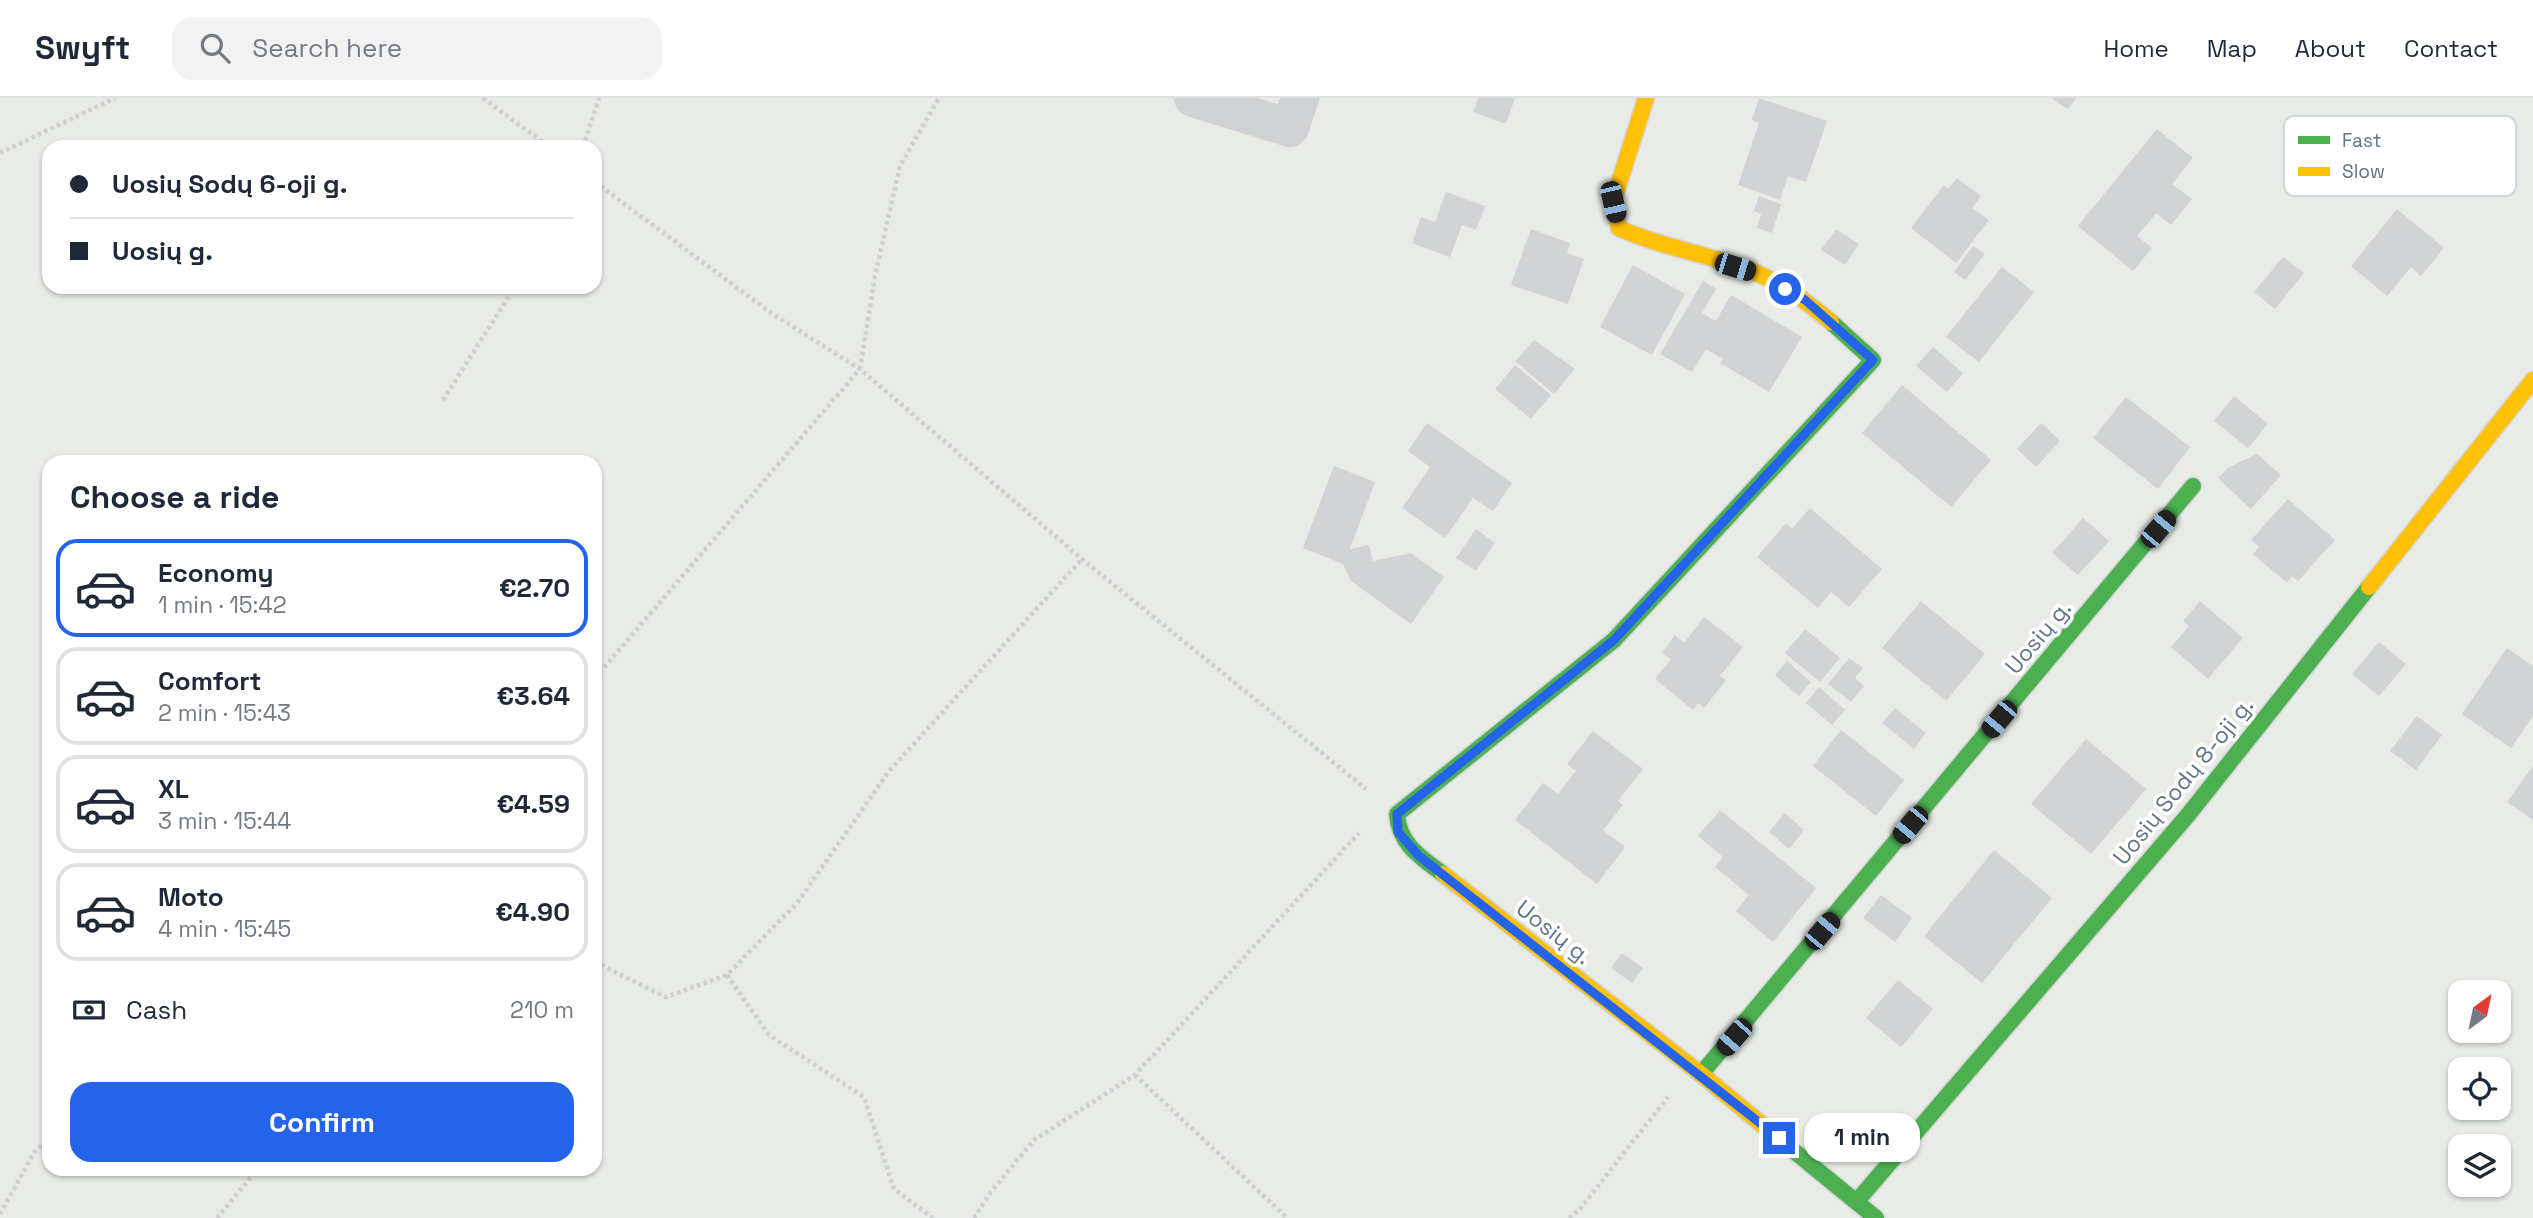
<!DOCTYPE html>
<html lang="en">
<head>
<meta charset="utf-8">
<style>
  body { margin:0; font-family:"Space Grotesk",sans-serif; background:#f2f2f3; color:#1f2937; height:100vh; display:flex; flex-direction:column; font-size:26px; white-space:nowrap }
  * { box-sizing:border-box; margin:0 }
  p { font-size:23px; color:#747a83 }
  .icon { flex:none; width:38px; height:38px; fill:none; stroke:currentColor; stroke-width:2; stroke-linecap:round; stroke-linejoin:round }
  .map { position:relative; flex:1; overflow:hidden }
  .drawer { position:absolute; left:42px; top:357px; width:560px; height:721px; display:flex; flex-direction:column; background:#fff; border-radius:21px; box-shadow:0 2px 5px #0004 }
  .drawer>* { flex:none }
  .banner { position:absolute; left:42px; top:42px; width:560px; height:154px; border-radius:21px; box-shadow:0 2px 5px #0004; display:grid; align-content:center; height:154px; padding:0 28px; background:#fff }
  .needle { width:46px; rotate:33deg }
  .tools { position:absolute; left:2448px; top:882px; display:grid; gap:14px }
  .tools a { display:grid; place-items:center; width:63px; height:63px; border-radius:14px; background:#fff; box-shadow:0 2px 5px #0004; font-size:35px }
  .end { position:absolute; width:32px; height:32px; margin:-16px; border:9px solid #2563eb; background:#fff; box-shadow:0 0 0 4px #fff }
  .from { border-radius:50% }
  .bubble { position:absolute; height:49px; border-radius:21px; background:#fff; box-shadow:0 2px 5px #0004; font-size:23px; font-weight:700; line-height:49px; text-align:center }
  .car { position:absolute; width:21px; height:42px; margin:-21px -10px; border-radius:9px; box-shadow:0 0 5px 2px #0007; background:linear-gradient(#222 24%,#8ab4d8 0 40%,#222 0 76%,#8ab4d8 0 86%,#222 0) }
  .banner b { display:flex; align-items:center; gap:24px; height:66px; font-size:26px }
  .banner b+b { border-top:2px solid #e0e1e3 }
  .banner i { width:18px; height:18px; background:#1f2937 }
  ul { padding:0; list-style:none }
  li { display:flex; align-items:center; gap:21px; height:98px; margin:0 14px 10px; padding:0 14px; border:4px solid #e0e1e3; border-radius:21px }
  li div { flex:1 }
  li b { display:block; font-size:26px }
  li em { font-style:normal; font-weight:700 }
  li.active { border-color:#2563eb }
  li>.icon { width:63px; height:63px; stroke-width:1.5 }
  h2 { padding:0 28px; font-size:32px; line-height:84px }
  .pay { display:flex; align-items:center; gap:18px; height:77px; padding:0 28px; font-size:26px }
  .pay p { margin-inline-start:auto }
  .button { display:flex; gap:14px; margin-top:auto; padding:14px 28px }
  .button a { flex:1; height:80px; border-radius:21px; background:#2563eb; color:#fff; font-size:28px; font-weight:700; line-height:80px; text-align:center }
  header { display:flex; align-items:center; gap:42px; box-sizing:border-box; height:98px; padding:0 35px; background:#fff; border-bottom:2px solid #e0e1e3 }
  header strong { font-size:33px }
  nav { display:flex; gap:38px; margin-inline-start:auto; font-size:24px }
  .search { width:490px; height:63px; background:#f2f2f3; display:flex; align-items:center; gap:18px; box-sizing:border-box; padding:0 24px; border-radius:21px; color:#747a83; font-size:26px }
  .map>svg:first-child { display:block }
</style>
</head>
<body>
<header>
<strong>Swyft</strong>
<div class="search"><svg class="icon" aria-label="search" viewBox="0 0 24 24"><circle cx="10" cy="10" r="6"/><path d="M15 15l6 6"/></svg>Search here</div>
<nav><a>Home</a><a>Map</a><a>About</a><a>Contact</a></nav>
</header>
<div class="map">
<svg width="2533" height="1120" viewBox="0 0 2533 1120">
  <rect width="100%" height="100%" fill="#f8f8f8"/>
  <path fill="#e8ebe6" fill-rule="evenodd" d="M0,0H2533V1120H0ZM49,49H595V189H49ZM49,364H595V1071H49ZM2460,894H2499V933H2460ZM2460,971H2499V1010H2460ZM2460,1048H2499V1087H2460Z"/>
  <path fill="#d2d3d4" d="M1478,0H1515L1506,26L1473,14Z
    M1759,0L1827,23L1806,84L1788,78L1780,102L1738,87L1759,25L1752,22Z
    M2051,0H2076L2068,11Z
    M2157,31L2193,60L2172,86L2192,101L2171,127L2156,115L2137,138L2152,150L2133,173L2078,128Z
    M1957,80L1981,98L1972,110L1989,122L1956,165L1911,130L1944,87L1948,91Z
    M1446,94L1485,108L1476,132L1462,127L1450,159L1412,145L1421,119L1435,124Z
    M1759,98L1781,106L1772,135L1757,130L1761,116L1754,113Z
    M2397,111L2444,150L2421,178L2411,169L2387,198L2351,168Z
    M1531,131L1570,145L1567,155L1584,161L1568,206L1511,187Z
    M1836,131L1859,146L1845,167L1821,152Z
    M1973,148L1985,156L1965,182L1954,174Z
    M2283,159L2304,175L2275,211L2254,194Z
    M1633,167L1685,196L1652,257L1600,229Z
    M2002,169L2034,194L1979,264L1946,239Z
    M1703,183L1716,191L1702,215L1716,223L1731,197L1802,239L1769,294L1720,265L1723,261L1706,251L1692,274L1660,256Z
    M1534,242L1575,271L1554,296L1515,263Z
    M1933,249L1963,275L1947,294L1916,268Z
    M1515,267L1551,297L1531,321L1495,291Z
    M1902,287L1991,362L1951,409L1862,335Z
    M2234,298L2268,326L2248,350L2214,323Z
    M2126,299L2190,349L2158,391L2093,340Z
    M1427,325L1512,385L1493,413L1473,400L1445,440L1402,410L1430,369L1408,353Z
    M2041,325L2060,343L2036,369L2017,351Z
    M2257,356L2281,377L2251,411L2218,380L2229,369Z
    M1334,368L1375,384L1350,451L1369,447L1373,463L1411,455L1444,479L1411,526L1351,483L1343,466L1303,450Z
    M2288,401L2335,442L2298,483L2292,478L2287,485L2253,456L2259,449L2251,442Z
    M1810,410L1882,471L1849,509L1831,494L1818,510L1757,459L1786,425L1792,431Z
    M2083,420L2109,443L2078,477L2052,455Z
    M1476,431L1495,445L1476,473L1456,460Z
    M1921,503L1985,556L1946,603L1882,550Z
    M2200,503L2243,540L2208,581L2171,549L2189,528L2183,523Z
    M1704,519L1743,549L1720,578L1726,582L1704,610L1698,605L1693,612L1655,581L1671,561L1662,555L1675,537L1684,545Z
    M1805,531L1840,560L1820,584L1785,555Z
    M2379,544L2406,566L2379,598L2352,576Z
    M2507,550L2533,568V618L2511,650L2462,616Z
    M1849,560L1863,570L1855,580L1864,588L1851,604L1828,586Z
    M1787,563L1811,584L1799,598L1775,577Z
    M1819,589L1845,612L1832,627L1806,605Z
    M1895,610L1926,635L1914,651L1882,625Z
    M2417,618L2442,637L2416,672L2390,653Z
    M1841,632L1904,682L1876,718L1813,668Z
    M1593,633L1643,671L1618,703L1623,707L1603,732L1625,749L1597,786L1515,722L1543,685L1558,696L1576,673L1567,666Z
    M2086,641L2146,691L2091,756L2031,706Z
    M2533,668V722L2507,704Z
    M1720,712L1816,790L1773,844L1736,813L1749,797L1715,769L1723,759L1698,738Z
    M1785,715L1804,732L1789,751L1769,734Z
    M1994,752L2052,800L1982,885L1924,838Z
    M1881,797L1912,820L1895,844L1863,820Z
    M1622,855L1643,870L1632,885L1611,870Z
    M1898,882L1933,911L1901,949L1866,920Z"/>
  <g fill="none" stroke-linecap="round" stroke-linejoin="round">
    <defs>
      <path id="fast" d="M1443,776C1420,759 1399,746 1397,716L1614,542L1873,262L1831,224
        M1701,976L2193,388
        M1789,1049L1876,1120
        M1857,1103L2188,717L2369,489"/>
      <path id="slow" d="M1646,0L1613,104L1619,130C1662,150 1710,156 1754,174C1782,185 1807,204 1831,224
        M2369,489L2533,282
        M1443,776L1701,976L1789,1049"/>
    </defs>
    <use href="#fast" stroke="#d4d5d6" stroke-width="19"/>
    <use href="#slow" stroke="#d4d5d6" stroke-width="19"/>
    <path stroke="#cecfd0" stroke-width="4.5" stroke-dasharray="3.5 3.5" stroke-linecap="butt" d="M483,0L549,49
      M583,49L599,0
      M0,55L115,0
      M595,84L771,215L860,271L1082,461L1366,691
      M860,271L875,178L900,68L939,0
      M443,302L515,189
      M595,580L860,271
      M595,864L666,899L727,877L797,805L889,673L1082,461
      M727,877L769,937L864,999L894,1091L933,1120
      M1135,977L1287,1120
      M0,1116L35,1053L49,1041
      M217,1120L258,1071
      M974,1120L990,1095L1034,1042L1135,977L1359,735
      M1569,1120L1579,1112L1668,999"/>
    <path stroke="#d1d2d3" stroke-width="38" d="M1193,0L1290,30L1300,0"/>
    <use href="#fast" stroke="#4caf50" stroke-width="16"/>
    <use href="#slow" stroke="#ffc107" stroke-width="16"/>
  </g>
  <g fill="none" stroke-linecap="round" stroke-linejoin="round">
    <path stroke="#2563eb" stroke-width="9" d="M1779,1040L1419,758L1398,734L1397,716L1614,542L1873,262L1805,202L1785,191"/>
  </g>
  <g text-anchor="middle" stroke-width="7" stroke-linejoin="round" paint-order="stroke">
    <g font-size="23" fill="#627584" stroke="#fff">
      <text transform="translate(2038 539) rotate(-50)" y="8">Uosių g.</text>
      <text transform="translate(2183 683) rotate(-51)" y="8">Uosių Sodų 8-oji g.</text>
      <text transform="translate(1554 834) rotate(38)" y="8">Uosių g.</text>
    </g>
  </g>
  <rect x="2284" y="18" width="232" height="80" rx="10" fill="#fff" stroke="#d0d6da" stroke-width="2"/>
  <rect x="2298" y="38" width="32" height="8" fill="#4caf50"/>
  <rect x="2298" y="69" width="32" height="9" fill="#ffc107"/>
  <g font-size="19" fill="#627584">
    <text x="2342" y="49">Fast</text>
    <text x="2342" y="80">Slow</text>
  </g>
</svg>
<div class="tools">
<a><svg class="needle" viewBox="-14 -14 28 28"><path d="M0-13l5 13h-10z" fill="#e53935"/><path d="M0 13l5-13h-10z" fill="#747a83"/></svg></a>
<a><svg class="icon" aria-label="locate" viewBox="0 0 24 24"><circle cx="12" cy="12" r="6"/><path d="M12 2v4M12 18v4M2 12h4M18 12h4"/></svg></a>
<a><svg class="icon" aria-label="layers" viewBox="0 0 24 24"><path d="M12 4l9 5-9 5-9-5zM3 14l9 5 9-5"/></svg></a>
</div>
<i class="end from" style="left:1785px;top:191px"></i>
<i class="end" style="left:1779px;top:1040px"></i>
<div class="bubble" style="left:1804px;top:1015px;width:116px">1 min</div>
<i class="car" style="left:1613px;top:104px;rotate:167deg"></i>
<i class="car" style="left:1735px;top:169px;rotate:107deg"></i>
<i class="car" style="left:2158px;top:431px;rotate:40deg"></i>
<i class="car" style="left:1999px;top:621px;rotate:220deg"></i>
<i class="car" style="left:1910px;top:727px;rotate:220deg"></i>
<i class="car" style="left:1822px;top:833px;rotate:40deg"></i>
<i class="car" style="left:1734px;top:939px;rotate:221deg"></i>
<div class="banner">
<b><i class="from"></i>Uosių Sodų 6-oji g.</b>
<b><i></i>Uosių g.</b>
</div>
<section class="drawer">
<h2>Choose a ride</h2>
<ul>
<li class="active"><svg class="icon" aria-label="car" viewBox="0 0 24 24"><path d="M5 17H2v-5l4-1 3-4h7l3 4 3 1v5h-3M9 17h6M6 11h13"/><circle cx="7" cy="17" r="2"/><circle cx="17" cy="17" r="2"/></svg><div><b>Economy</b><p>1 min · 15:42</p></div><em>€2.70</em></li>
<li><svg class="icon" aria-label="car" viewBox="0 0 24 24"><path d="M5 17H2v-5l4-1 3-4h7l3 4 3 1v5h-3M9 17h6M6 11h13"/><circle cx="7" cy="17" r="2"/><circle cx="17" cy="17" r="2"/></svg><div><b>Comfort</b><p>2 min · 15:43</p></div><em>€3.64</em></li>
<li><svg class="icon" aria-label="car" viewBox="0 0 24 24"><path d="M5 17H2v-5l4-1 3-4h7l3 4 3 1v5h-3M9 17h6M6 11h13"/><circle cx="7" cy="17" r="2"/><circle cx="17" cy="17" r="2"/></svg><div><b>XL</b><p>3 min · 15:44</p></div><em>€4.59</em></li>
<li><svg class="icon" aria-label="car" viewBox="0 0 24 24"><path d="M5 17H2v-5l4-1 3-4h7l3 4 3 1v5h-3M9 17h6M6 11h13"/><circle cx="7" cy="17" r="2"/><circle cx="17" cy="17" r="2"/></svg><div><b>Moto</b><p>4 min · 15:45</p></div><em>€4.90</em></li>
</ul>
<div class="pay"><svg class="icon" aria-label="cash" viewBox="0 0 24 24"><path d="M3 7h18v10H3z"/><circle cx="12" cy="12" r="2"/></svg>Cash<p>210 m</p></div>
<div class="button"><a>Confirm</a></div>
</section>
</div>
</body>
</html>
